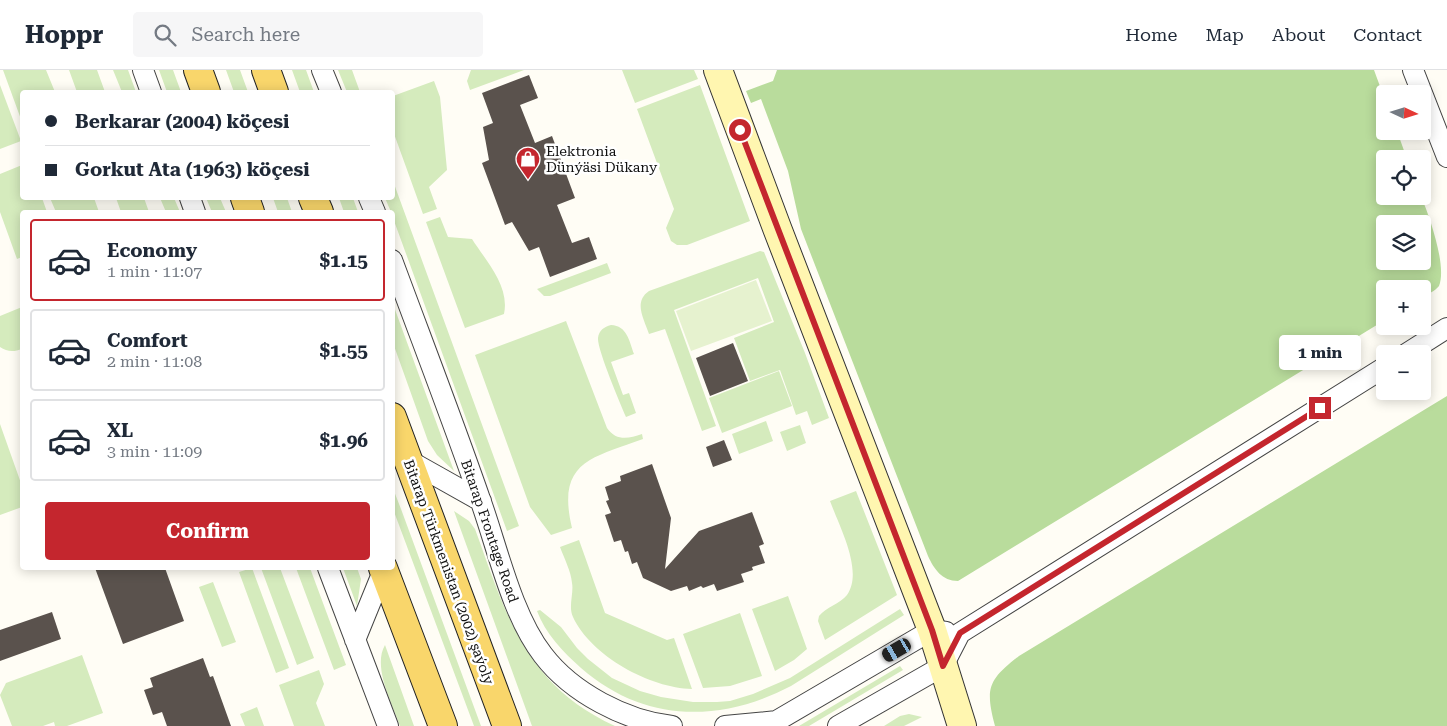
<!DOCTYPE html>
<html lang="en">
<head>
<meta charset="utf-8">
<style>
  body { margin:0; font-family:"Roboto Serif",serif; background:#f6f6f7; color:#1f2937; height:100vh; display:flex; flex-direction:column; font-size:19px; white-space:nowrap }
  * { box-sizing:border-box; margin:0 }
  p { font-size:16px; color:#747a83 }
  .icon { flex:none; width:28px; height:28px; fill:none; stroke:currentColor; stroke-width:2; stroke-linecap:round; stroke-linejoin:round }
  .map { position:relative; flex:1; overflow:hidden }
  .panel { position:absolute; left:20px; top:140px; width:375px; height:360px; display:flex; flex-direction:column; background:#fff; border-radius:5px; box-shadow:0 2px 12px #0003 }
  .panel>* { flex:none }
  .guide { position:absolute; left:20px; top:20px; width:375px; height:110px; border-radius:5px; box-shadow:0 2px 12px #0003; display:grid; align-content:center; height:110px; padding:0 25px; background:#fff }
  .needle { width:32px; rotate:94deg }
  .buttons { position:absolute; left:1376px; top:15px; display:grid; gap:10px }
  .buttons a { display:grid; place-items:center; width:55px; height:55px; border-radius:5px; background:#fff; box-shadow:0 2px 12px #0003; font-size:25px }
  .end { position:absolute; width:22px; height:22px; margin:-11px; border:6px solid #c4262e; background:#fff; box-shadow:0 0 0 2px #fff }
  .from { border-radius:50% }
  .bubble { position:absolute; height:35px; border-radius:5px; background:#fff; box-shadow:0 2px 12px #0003; font-size:16px; font-weight:700; line-height:35px; text-align:center }
  .car { position:absolute; width:15px; height:30px; margin:-15px -8px; border-radius:6px; box-shadow:0 0 4px 1px #0007; background:linear-gradient(#222 24%,#8ab4d8 0 40%,#222 0 76%,#8ab4d8 0 86%,#222 0) }
  .guide b { display:flex; align-items:center; gap:18px; height:48px; font-size:19px }
  .guide b+b { border-top:1px solid #e0e1e3 }
  .guide i { width:12px; height:12px; background:#1f2937 }
  ul { padding:9px 0 0; list-style:none }
  li { display:flex; align-items:center; gap:15px; height:82px; margin:0 10px 8px; padding:0 15px; border:2px solid #e0e1e3; border-radius:5px }
  li div { flex:1 }
  li b { display:block; font-size:19px }
  li em { font-style:normal; font-weight:700 }
  li.active { border-color:#c4262e }
  li>.icon { width:45px; height:45px; stroke-width:1.5 }
  .primary-button { display:flex; gap:10px; margin-top:auto; padding:10px 25px }
  .primary-button a { flex:1; height:58px; border-radius:5px; background:#c4262e; color:#fff; font-size:20px; font-weight:700; line-height:58px; text-align:center }
  header { display:flex; align-items:center; gap:30px; box-sizing:border-box; height:70px; padding:0 25px; background:#fff; border-bottom:1px solid #e0e1e3 }
  header strong { font-size:24px }
  nav { display:flex; gap:28px; margin-inline-start:auto; font-size:18px }
  .search { width:350px; height:45px; background:#f6f6f7; display:flex; align-items:center; gap:12px; box-sizing:border-box; padding:0 18px; border-radius:5px; color:#747a83; font-size:19px }
  .map>svg:first-child { display:block }
</style>
</head>
<body>
<header>
<strong>Hoppr</strong>
<div class="search"><svg class="icon" aria-label="search" viewBox="0 0 24 24"><circle cx="10" cy="10" r="6"/><path d="M15 15l6 6"/></svg>Search here</div>
<nav><a>Home</a><a>Map</a><a>About</a><a>Contact</a></nav>
</header>
<div class="map">
<svg width="1447" height="656" viewBox="0 0 1447 656">
  <rect width="100%" height="100%" fill="#fffdf5"/>
  <path fill="#d5ebbd" d="M3,0H46L55,22H22V52Z
    M69,0H97L105,22H77Z
    M113,0H128L136,22H122Z
    M159,0H173L181,22H167Z
    M226,0H240L248,22H234Z
    M292,0H306L314,22H300Z
    M338,0H352L360,22H347Z
    M471,0H524L470,20L467,11Z
    M622,0H694L698,9L635,33Z
    M434,11L440,27L447,100L429,117L437,139L423,144L393,61V26Z
    M0,15L21,71L0,79Z
    M700,15L750,151L687,175H677L671,171L666,158L674,139L637,39Z
    M22,95V128H42L47,142H22V187L17,189L0,142V104Z
    M393,111L519,456L507,461L393,148L392,142H391L385,128H392Z
    M50,128H94L99,142H56Z
    M116,128H144L149,142H121Z
    M160,128H174L180,142H166Z
    M206,128H220L226,142H212Z
    M273,128H287L292,142H278Z
    M339,128H353L358,142H344Z
    M440,147L448,167L472,169C486,191 510,216 504,244L465,258L426,152Z
    M760,181L764,182L805,283L829,348L812,355L807,341L796,345L780,300L750,311L734,268L774,252L758,208L674,240L716,356L702,361L665,259L649,264C644,249 633,232 649,221Z
    M607,193L611,203L550,226H544L537,219Z
    M393,234L454,401L437,385L428,371L393,273Z
    M22,237V279C14,282 7,282 0,277V246Z
    M566,251L607,358C616,371 628,369 642,364L643,369C592,388 556,391 572,458L551,465L530,437L475,285Z
    M611,255C627,256 629,270 634,284L611,292L623,325L629,323L636,343L626,347C620,333 597,279 598,268C599,260 604,257 611,255Z
    M779,301L792,336L722,363L709,328Z
    M766,351L773,371L739,384L732,364Z
    M0,354L22,416V437L0,445Z
    M800,355L806,373L787,381L780,362Z
    M392,416L401,439L481,656H474L393,439Z
    M856,421L897,525L825,570L818,551L819,546C826,537 840,534 847,525C864,501 839,456 830,431Z
    M454,441L469,451L475,459C506,544 525,615 615,656H532Z
    M579,470L605,543L667,570L674,568L692,619C650,618 591,586 573,547C568,537 574,523 572,513C571,501 564,488 560,477Z
    M252,498L289,598L276,603L239,502Z
    M261,498H280L314,588L297,595Z
    M296,498H310L346,595L334,600Z
    M343,498H357L361,509L357,536Z
    M213,512L236,572L222,577L199,517Z
    M788,526L807,579L794,590L775,601L752,539Z
    M900,539L904,545L791,616C720,653 644,653 581,598C563,582 545,563 537,541L540,540L561,557L577,578L588,589L612,608L640,621L661,627L693,632H717L730,631L753,624L790,608Z
    M740,543L762,606L730,616L703,618L683,564Z
    M385,575L414,656H400C393,635 372,597 385,575Z
    M82,585L103,643L67,656H55L54,652L43,656H12L0,625L6,613Z
    M900,596L903,600L809,656H799Z
    M319,600L324,614L316,633L325,656H294L279,615Z
    M257,637L264,656H245L240,644Z
    M909,644L922,647L904,656H884L900,646Z"/>
  <path fill="#b9dc9c" fill-rule="evenodd" d="M777,0H1374L1385,30V61H1397L1407,89H1385V126H1421C1430,148 1447,196 1439,216C1435,221 1428,224 1423,227L1422,219H1385V250L958,511C942,511 934,499 928,486L801,159L788,101L761,29L751,33L746,21L773,11ZM1385,154H1422V191H1385Z
    M1447,326V656H995C985,618 988,610 1019,586Z"/>
  <path fill="#e6f2cf" d="M756,210L772,251L691,281L676,241Z"/>
  <path fill="#5a524d" d="M529,5L538,28L520,35L535,73L552,66L575,128L557,135L572,173L589,167L597,189L550,207L539,177L529,181L512,152L505,155L482,93L489,90L483,57L493,53L482,23Z
    M733,273L748,311L710,326L696,288Z
    M724,370L732,390L713,397L706,377Z
    M652,394L671,448L665,499L699,461L752,442L764,474L759,476L765,493L752,497L753,500L741,504L744,512L717,521L714,514L703,518L701,516L689,521L687,516L671,521L643,508L637,492L632,494L628,481L625,482L621,470L614,472L605,445L611,443L606,431L609,430L605,417L621,411L620,406Z
    M95,498H165L184,551L123,574Z
    M52,542L61,569L0,591V560Z
    M203,588L210,607L213,606L231,656H167L162,642L153,645L144,620L153,617L150,608Z"/>
  <g fill="none" stroke-linecap="round" stroke-linejoin="round">
    <defs>
      <path id="street" d="M143,0L151,22
        M322,0L331,22
        M1413,0L1447,87
        M190,128L195,142
        M369,128L375,142
        M392,190C422,271 453,351 481,432C498,480 512,545 543,585C572,623 626,651 672,656
        M1406,284L1447,258
        M408,390L481,431
        M328,498L388,656
        M355,570L384,499
        M725,656L777,651
        M768,656L932,560L946,562
        M838,656L943,596L960,563L1385,297"/>
      <path id="secondary" d="M718,0L777,158L932,560L962,656"/>
      <path id="primary" d="M198,0L206,22
        M266,0L274,22
        M245,128L250,142
        M313,128L319,142
        M392,347L507,656
        M383,498L443,656"/>
    </defs>
    <use href="#street" stroke="#444" stroke-width="22"/>
    <use href="#secondary" stroke="#333" stroke-width="30"/>
    <use href="#primary" stroke="#222" stroke-width="30"/>
    <use href="#street" stroke="#fff" stroke-width="20"/>
    <use href="#secondary" stroke="#fff6b0" stroke-width="28"/>
    <use href="#primary" stroke="#f9d66b" stroke-width="28"/>
  </g>
  <g fill="none" stroke-linecap="round" stroke-linejoin="round">
    <path stroke="#c4262e" stroke-width="6" d="M740,60L932,560L943,596L960,563L1320,338"/>
  </g>
  <defs>
    <symbol id="shop-pin" viewBox="-11 -11 22 30"><path d="M0 17L-7.5 6A9.5 9.5 0 1 1 7.5 6Z" fill="#c4262e" stroke="#fff"/><path d="M-5-2.5h2.3a2.7 3.5 0 0 1 5.4 0H5L5.5 6h-11ZM-1.5-2.5h3a1.5 2.3 0 0 0-3 0Z" fill="#fff"/></symbol>
  </defs>
  <g fill-rule="evenodd">
    <use href="#shop-pin" x="514" y="75" width="28" height="38"/>
  </g>
  <g text-anchor="middle" stroke-width="5" stroke-linejoin="round" paint-order="stroke">
    <g font-size="14" fill="#111" stroke="#fff" text-anchor="start">
      <text x="546" y="86">Elektronia<tspan x="546" dy="16">Dünýäsi Dükany</tspan></text>
    </g>
    <g font-size="14" fill="#111" stroke="#fff">
      <text transform="translate(490 461) rotate(71)" y="5">Bitarap Frontage Road</text>
      <text transform="translate(449 502) rotate(70)" y="5">Bitarap Türkmenistan (2002) şaýoly</text>
    </g>
  </g>
</svg>
<div class="buttons">
<a><svg class="needle" viewBox="-14 -14 28 28"><path d="M0-13l5 13h-10z" fill="#e53935"/><path d="M0 13l5-13h-10z" fill="#747a83"/></svg></a>
<a><svg class="icon" aria-label="locate" viewBox="0 0 24 24"><circle cx="12" cy="12" r="6"/><path d="M12 2v4M12 18v4M2 12h4M18 12h4"/></svg></a>
<a><svg class="icon" aria-label="layers" viewBox="0 0 24 24"><path d="M12 4l9 5-9 5-9-5zM3 14l9 5 9-5"/></svg></a>
<a>+</a>
<a>−</a>
</div>
<i class="end from" style="left:740px;top:60px"></i>
<i class="end" style="left:1320px;top:338px"></i>
<div class="bubble" style="left:1279px;top:265px;width:82px">1 min</div>
<i class="car" style="left:897px;top:580px;rotate:240deg"></i>
<div class="guide">
<b><i class="from"></i>Berkarar (2004) köçesi</b>
<b><i></i>Gorkut Ata (1963) köçesi</b>
</div>
<section class="panel">
<ul>
<li class="active"><svg class="icon" aria-label="car" viewBox="0 0 24 24"><path d="M5 17H2v-5l4-1 3-4h7l3 4 3 1v5h-3M9 17h6M6 11h13"/><circle cx="7" cy="17" r="2"/><circle cx="17" cy="17" r="2"/></svg><div><b>Economy</b><p>1 min · 11:07</p></div><em>$1.15</em></li>
<li><svg class="icon" aria-label="car" viewBox="0 0 24 24"><path d="M5 17H2v-5l4-1 3-4h7l3 4 3 1v5h-3M9 17h6M6 11h13"/><circle cx="7" cy="17" r="2"/><circle cx="17" cy="17" r="2"/></svg><div><b>Comfort</b><p>2 min · 11:08</p></div><em>$1.55</em></li>
<li><svg class="icon" aria-label="car" viewBox="0 0 24 24"><path d="M5 17H2v-5l4-1 3-4h7l3 4 3 1v5h-3M9 17h6M6 11h13"/><circle cx="7" cy="17" r="2"/><circle cx="17" cy="17" r="2"/></svg><div><b>XL</b><p>3 min · 11:09</p></div><em>$1.96</em></li>
</ul>
<div class="primary-button"><a>Confirm</a></div>
</section>
</div>
</body>
</html>
